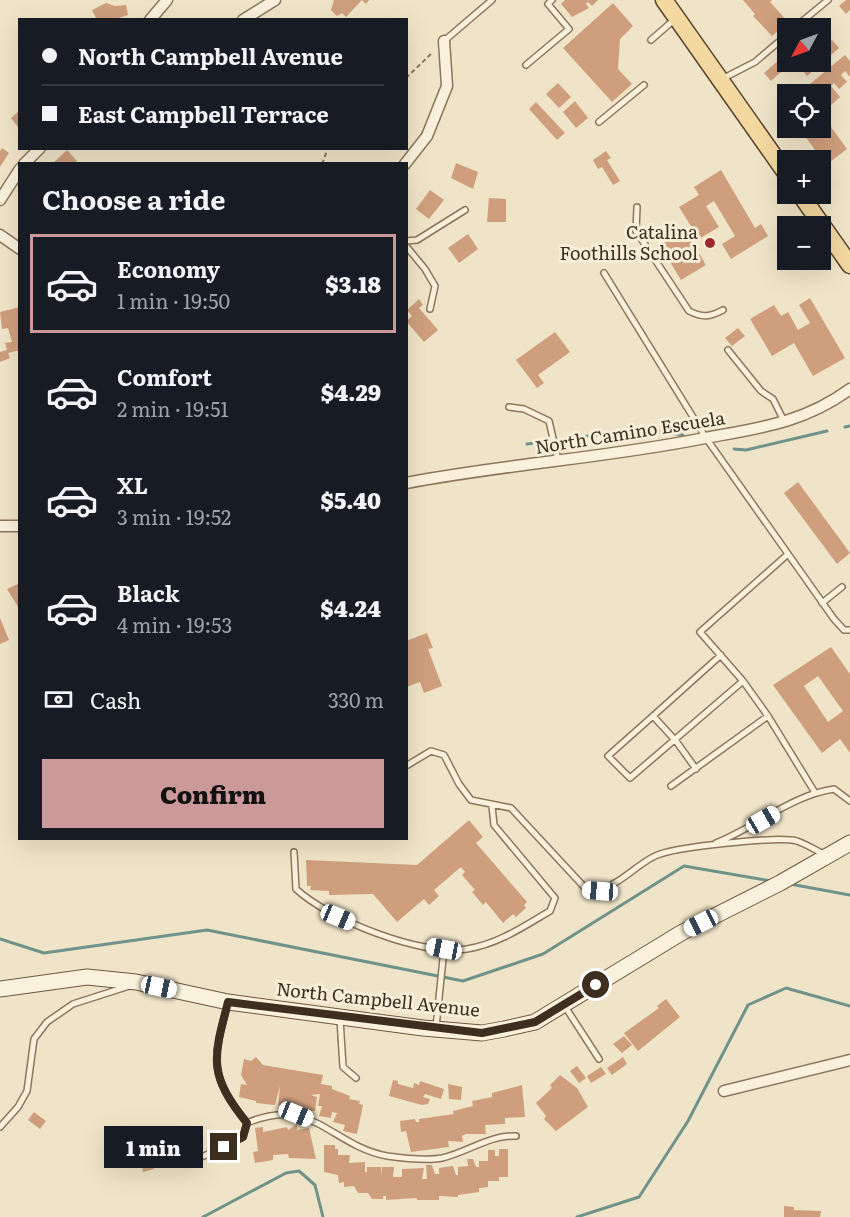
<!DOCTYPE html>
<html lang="en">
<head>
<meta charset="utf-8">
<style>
  body { margin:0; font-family:Literata,serif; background:#20242c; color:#f1f3f6; height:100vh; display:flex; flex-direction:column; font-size:22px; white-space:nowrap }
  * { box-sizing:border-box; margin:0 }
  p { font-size:20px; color:#9ea1a6 }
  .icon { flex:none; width:33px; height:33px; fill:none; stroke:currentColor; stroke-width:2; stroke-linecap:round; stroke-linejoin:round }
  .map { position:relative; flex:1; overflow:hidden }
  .drawer { position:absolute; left:18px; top:162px; width:390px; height:678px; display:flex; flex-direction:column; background:#171b24; border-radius:0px; box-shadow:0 6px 24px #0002 }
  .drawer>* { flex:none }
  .banner { position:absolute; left:18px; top:18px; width:390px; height:132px; border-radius:0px; box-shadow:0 6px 24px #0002; display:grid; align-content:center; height:132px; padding:0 24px; background:#171b24 }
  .needle { width:39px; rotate:229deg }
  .tools { position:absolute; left:777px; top:18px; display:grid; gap:12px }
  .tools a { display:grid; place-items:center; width:54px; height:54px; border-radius:0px; background:#171b24; box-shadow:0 6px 24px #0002; font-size:30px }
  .end { position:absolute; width:27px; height:27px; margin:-14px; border:8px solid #3d2e20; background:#fff; box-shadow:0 0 0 3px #fff }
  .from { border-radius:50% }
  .bubble { position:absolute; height:42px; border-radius:0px; background:#171b24; box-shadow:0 6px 24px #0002; font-size:20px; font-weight:800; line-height:42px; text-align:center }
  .car { position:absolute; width:18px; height:36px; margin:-18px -9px; border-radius:8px; box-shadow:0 0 4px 2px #0007; background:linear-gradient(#fff 24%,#345 0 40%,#fff 0 76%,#345 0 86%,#fff 0) }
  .banner b { display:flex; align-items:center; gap:21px; height:57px; font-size:22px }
  .banner b+b { border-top:2px solid #363941 }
  .banner i { width:15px; height:15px; background:#f1f3f6 }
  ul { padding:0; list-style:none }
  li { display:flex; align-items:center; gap:18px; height:99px; margin:0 12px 9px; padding:0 12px; border:3px solid transparent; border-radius:0px }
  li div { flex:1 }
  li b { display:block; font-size:22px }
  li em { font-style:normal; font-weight:800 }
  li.current { border-color:#cc999b }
  li>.icon { width:54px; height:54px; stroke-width:1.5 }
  h2 { padding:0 24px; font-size:27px; line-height:72px }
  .pay { display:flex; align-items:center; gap:15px; height:66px; padding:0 24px; font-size:22px }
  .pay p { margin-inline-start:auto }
  .primary-button { display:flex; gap:12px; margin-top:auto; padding:12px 24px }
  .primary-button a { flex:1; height:69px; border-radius:0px; background:#cc999b; color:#111; font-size:24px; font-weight:800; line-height:69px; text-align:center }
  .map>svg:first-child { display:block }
</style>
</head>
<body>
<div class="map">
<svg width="850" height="1217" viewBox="0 0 850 1217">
  <rect width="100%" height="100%" fill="#f0e4c8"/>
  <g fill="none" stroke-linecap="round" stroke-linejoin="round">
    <path stroke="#6f938a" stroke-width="3" d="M845,427L850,426
      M562,440L635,429L683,435
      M527,444L544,442
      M734,449L746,450L827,431
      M790,884L850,895
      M0,939L44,953L207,930L463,981L543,954L684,866L771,881
      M203,1217L286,1173L299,1171L315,1185L323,1217
      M577,1217L639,1197L688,1121L748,1005L786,988L850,1006"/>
  </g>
  <path fill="#cf9f7d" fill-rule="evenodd" d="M334,0H369L366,4L362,0L346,17L342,13L337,16L331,10Z
    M565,0H598L592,6L588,2L586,4L589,8L572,17L561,4Z
    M743,0H772L770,2L788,22L772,36L753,16L755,14Z
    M846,0H850V10L846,14L839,6Z
    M106,3L115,6L126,5L128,15L113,20H97L92,10Z
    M613,3L633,26L620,39L618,69L632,84L612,102L563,48Z
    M824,20L831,26L820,36V28H814Z
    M832,40L839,48L807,76L801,68L808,62H820V50Z
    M788,52V62H792L771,81L764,73Z
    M845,55L850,61V77L845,71L841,75L847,82L839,89L834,83L831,86L840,97L829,107L810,84Z
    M558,83L571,97L559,108L546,94Z
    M575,101L588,118L576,128L563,112Z
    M536,102L565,133L557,140L529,109Z
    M20,110V130L11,118Z
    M820,121L827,130L831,127L847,149L826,165L799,128H820Z
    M2,148L9,153L0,167V151Z
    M67,150L77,161L74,164H52Z
    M606,151L611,158L607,160L620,181L613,185L602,167L598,169L593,160Z
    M456,163L478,172L473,189L451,178Z
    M721,170L755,228L761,224L768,236L731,259L722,244L735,236L714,201L706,206L719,227L699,239L679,207L699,195L694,187Z
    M430,190L444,200L429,219L416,209Z
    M489,198L506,199V222H487Z
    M685,229L706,265L681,280L659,244Z
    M468,234L478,249L459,263L448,248Z
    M810,298L845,358L813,376L794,343L772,356L750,319L774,305L781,316L788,312L798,330L810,323L799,305Z
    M419,299L423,305L419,308L438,330L424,342L406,321L412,316L407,310Z
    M20,307V350L8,353L10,358L0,362V352L7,350L5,343L12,342L8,328L2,329L0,312Z
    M738,328L745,336L732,346L725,338Z
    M555,332L570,352L538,375L544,383L537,388L516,360Z
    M798,482L850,553L837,564L784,493Z
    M20,583V610L7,589Z
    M0,618L9,640L0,644Z
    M427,633L433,648L428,649L442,686L424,693L420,682L406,687V641Z
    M831,647L850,674V753L840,739L822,753L773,685ZM818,676L843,711L828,722L804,686Z
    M469,820L483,837L476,843L527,902L524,905L526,908L516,917L513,914L503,923L486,902L483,905L472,892L475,890L462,875L465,872L461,867L434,890L439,896L429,905L424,899L397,922L373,894L329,895V891L310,890L311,886H307L306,860L417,865Z
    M666,999L680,1017L638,1051L624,1033L659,1008L657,1006Z
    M624,1036L632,1045L622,1053L613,1044Z
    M256,1057L263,1065L323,1075L321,1084L332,1086V1089L350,1096L349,1099L360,1101L359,1104L363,1105L357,1134L343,1131L345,1125L333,1122L337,1113L332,1112L331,1118L319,1116L322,1106H318L320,1094L311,1095L317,1097L315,1111H306L278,1105L280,1086L275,1105L256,1103V1101L239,1097L241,1084L247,1085L241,1075L244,1059L251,1061Z
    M623,1057L627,1064L612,1075L607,1068Z
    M577,1066L586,1078L579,1083L570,1071Z
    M601,1067L606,1074L591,1083L587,1076Z
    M560,1075L577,1088L588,1107L556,1131L544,1119L546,1116L536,1103L552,1088L550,1085Z
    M393,1080L398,1081V1084L413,1088L414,1083L419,1085L420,1081L444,1089L441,1099L425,1094L423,1097L430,1099L428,1104L422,1105L389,1096Z
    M448,1084L462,1087L461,1100L449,1099Z
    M522,1085L525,1117L505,1118V1124L485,1125L486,1134H466L462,1136L463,1142L448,1141L449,1147L411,1152L406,1131L401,1132L400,1121L415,1119L416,1122H419V1119L454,1114L453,1111L473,1106L472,1101L492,1097V1093Z
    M34,1112L46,1121L40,1129L28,1120Z
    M297,1124V1130L309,1128L316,1159L289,1158L288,1154L273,1155V1160L255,1163L253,1152L258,1151L255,1128L263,1127V1132L287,1127L288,1130Z
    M324,1145H335V1149H338V1155H350L349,1163L365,1162V1172H367V1167H381L382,1176V1167H394L393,1177H402V1169L424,1168L422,1179H427L426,1165H432L435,1174H439V1168L453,1166L456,1175H458V1167L468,1166L467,1159H473L476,1167H479V1161H488V1150H495V1156H499V1149H508V1177H499V1181H488V1187L479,1188V1192L458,1195V1197L439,1196V1200H417V1198L386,1200V1196H383V1199H372L368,1193H358L354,1186L344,1187V1182L339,1183L338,1175L324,1172Z
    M145,1150L146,1157L152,1156L154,1169L143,1172L140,1151Z
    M784,1206L794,1207V1210L821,1211L820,1217H784Z"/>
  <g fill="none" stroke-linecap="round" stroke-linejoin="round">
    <defs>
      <path id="service" d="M794,28L828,0
        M651,40L675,19
        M444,41L492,0
        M526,65L569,29L548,4L552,0
        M722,79L755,62L788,34
        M599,122L644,85
        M637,207L636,231L689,311C703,318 710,317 723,310
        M406,241L417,240L465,210
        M406,246L425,269L435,286L430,309
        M604,273L706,438L834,619L844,630H850
        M728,350L761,391L773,399L784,421
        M509,407L524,409L549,421L558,460
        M788,554L700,632L743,681L768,716L814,791
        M822,603L842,587
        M653,716L721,655
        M406,766L431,751L444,755L459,784L471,800L511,808L587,890C615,892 632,867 655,856C673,847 778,836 797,841C806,844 817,851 826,855
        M696,769L676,741L675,740L653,716L608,756L630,778L743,681
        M671,786L768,716
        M716,843C756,827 792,795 834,789L850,801
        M294,852L296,889C328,919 422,957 467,949C498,944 523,927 550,911L555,898L494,825L492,806
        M228,1004C212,1059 209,1076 247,1123C313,1095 330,1145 387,1156C402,1158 427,1161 442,1158C468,1152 489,1135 516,1136
        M564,1005L599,1059
        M340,1019L343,1067L356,1078
        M436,1027L444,949
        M0,1127L18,1107L27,1091L34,1039L47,1022L73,1004L129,986
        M204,1156L243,1137L247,1123"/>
      <path id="minor" d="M150,20L167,0
        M243,20L275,0
        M24,164L40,148
        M405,164L427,136L447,86L444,41
        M0,200L20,169
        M0,235L20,249
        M406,483C505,464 606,458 705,438C759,428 804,423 850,389
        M0,526H20
        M724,1091L850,1060"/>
      <path id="secondary" d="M0,989L87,977L136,982L228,1002L423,1028L482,1033L504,1029L535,1022L681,933L780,883L850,843"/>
      <path id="primary" d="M664,0L788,176
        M800,194L850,265"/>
    </defs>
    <use href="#service" stroke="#8d765c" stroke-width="8"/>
    <use href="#minor" stroke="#8d765c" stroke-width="13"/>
    <use href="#secondary" stroke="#6f573f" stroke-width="17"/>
    <use href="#primary" stroke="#5b4430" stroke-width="19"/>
    <path stroke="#8d765c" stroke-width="2" stroke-dasharray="4.5 3" stroke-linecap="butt" d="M406,78L433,52
      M322,164L328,148"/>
    <use href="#service" stroke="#faf1dc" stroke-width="5"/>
    <use href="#minor" stroke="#faf1dc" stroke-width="10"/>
    <use href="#secondary" stroke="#faf1dc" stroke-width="15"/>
    <use href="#primary" stroke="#f3d9a0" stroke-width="16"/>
  </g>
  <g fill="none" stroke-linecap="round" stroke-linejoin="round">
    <path stroke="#3d2e20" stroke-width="8" d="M224,1147L243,1137L247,1123C208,1074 213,1060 228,1002L482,1033L535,1022L596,985"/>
  </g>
  <circle fill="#9e2a2b" stroke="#f7eed8" stroke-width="2" cx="710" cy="243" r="6"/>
  <g text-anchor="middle" stroke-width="6" stroke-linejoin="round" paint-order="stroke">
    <g font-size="18" fill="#3d2e20" stroke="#f7eed8" text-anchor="end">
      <text x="698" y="239">Catalina<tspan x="698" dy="21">Foothills School</tspan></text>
    </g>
    <g font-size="18" fill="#3d2e20" stroke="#f7eed8">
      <text transform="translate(630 433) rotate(-9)" y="6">North Camino Escuela</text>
      <text transform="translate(378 1000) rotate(6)" y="6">North Campbell Avenue</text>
    </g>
  </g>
</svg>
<div class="tools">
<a><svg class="needle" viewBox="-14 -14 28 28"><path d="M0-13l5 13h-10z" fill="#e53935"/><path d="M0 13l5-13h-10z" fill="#9ea1a6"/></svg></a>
<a><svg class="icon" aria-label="locate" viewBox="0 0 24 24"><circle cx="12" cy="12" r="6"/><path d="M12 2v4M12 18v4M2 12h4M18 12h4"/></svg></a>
<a>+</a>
<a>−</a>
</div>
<i class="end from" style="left:596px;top:985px"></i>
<i class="end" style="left:224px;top:1147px"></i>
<div class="bubble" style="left:104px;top:1126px;width:99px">1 min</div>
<i class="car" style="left:763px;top:820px;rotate:60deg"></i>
<i class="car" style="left:600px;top:891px;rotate:274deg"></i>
<i class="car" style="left:338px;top:917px;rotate:113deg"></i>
<i class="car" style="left:701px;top:923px;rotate:243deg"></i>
<i class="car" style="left:444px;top:949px;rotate:281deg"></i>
<i class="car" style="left:159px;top:987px;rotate:102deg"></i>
<i class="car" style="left:296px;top:1114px;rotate:112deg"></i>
<div class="banner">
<b><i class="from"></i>North Campbell Avenue</b>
<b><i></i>East Campbell Terrace</b>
</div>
<section class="drawer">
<h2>Choose a ride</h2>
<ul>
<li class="current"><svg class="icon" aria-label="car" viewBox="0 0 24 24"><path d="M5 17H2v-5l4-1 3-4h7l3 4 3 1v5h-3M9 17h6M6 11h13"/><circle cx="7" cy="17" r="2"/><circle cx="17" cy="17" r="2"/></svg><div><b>Economy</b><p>1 min · 19:50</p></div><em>$3.18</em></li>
<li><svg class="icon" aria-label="car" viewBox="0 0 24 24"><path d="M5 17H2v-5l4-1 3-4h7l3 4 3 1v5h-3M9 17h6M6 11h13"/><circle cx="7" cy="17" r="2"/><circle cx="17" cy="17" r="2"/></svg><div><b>Comfort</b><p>2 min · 19:51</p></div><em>$4.29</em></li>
<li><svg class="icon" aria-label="car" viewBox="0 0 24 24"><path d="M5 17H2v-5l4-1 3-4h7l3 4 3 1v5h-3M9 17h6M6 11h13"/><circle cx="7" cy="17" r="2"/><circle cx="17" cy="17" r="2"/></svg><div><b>XL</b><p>3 min · 19:52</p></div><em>$5.40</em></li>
<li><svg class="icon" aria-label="car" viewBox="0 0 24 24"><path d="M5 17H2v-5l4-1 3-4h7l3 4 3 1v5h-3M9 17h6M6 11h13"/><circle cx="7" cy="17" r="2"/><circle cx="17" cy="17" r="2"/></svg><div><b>Black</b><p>4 min · 19:53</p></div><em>$4.24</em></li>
</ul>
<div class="pay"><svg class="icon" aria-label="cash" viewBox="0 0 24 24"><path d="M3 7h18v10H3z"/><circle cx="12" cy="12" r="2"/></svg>Cash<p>330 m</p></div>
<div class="primary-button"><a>Confirm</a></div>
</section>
</div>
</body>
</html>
